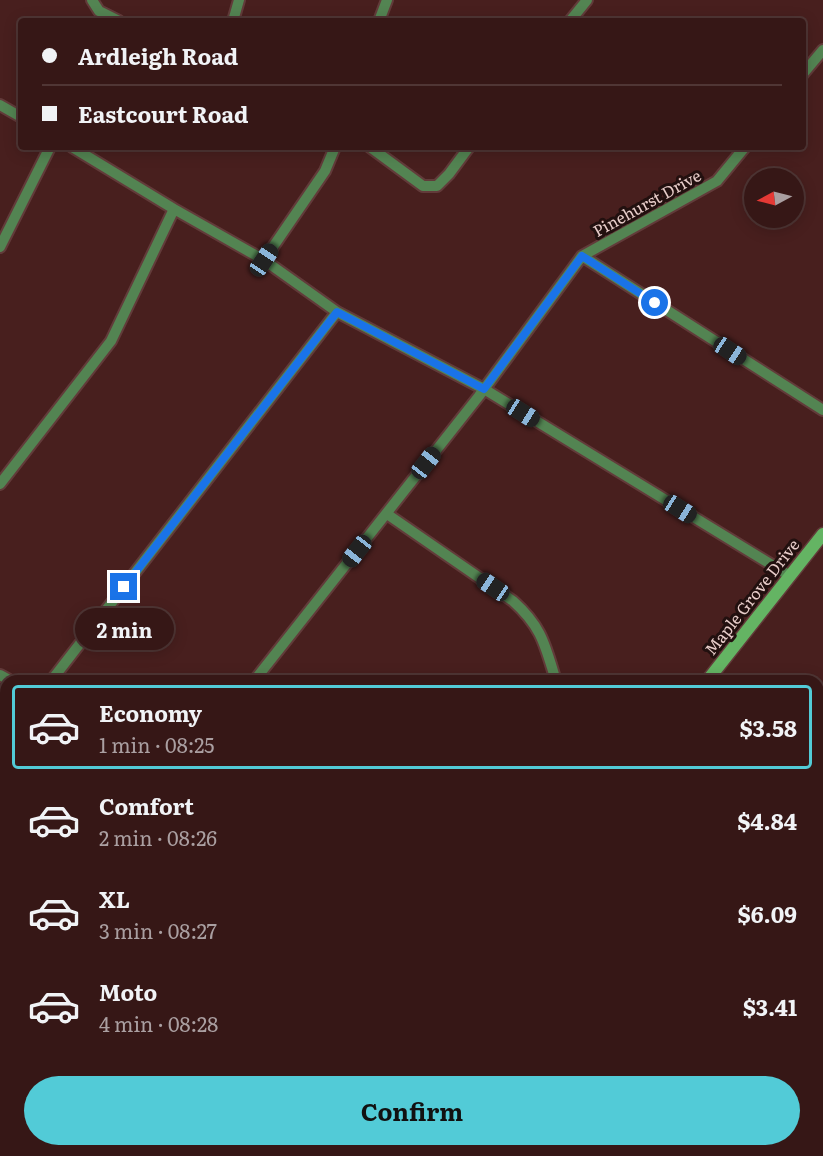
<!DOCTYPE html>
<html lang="en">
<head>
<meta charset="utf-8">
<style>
  body { margin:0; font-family:Literata,serif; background:#3d201f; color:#f1f3f6; height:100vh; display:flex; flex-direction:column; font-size:22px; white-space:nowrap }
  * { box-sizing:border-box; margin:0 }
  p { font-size:20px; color:#aa9fa1 }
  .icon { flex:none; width:33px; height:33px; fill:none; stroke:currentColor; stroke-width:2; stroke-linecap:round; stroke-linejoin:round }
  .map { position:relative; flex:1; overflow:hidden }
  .details { position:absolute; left:0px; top:675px; width:824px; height:482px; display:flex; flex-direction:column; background:#361716; border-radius:18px 18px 0 0; box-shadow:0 3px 15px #0003,0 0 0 2px #503635 }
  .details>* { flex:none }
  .hud { position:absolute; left:18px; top:18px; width:788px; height:132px; border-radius:6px; box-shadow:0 3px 15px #0003,0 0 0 2px #503635; display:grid; align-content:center; height:132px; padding:0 24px; background:#361716 }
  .needle { width:39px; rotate:263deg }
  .buttons { position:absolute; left:744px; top:168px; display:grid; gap:12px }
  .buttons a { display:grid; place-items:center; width:60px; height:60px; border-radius:50%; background:#361716; box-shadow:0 3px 15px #0003,0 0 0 2px #503635; font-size:30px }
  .end { position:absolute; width:27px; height:27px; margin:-14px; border:8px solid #1a73e8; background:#fff; box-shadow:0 0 0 3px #fff }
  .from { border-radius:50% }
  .bubble { position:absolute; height:42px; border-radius:21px; background:#361716; box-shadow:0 3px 15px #0003,0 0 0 2px #503635; font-size:20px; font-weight:700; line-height:42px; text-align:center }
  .car { position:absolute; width:18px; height:36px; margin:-18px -9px; border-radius:8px; box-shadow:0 0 4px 2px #0007; background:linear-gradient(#222 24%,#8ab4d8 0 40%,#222 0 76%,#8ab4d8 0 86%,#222 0) }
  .hud b { display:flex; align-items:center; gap:21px; height:57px; font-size:22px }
  .hud b+b { border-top:2px solid #503635 }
  .hud i { width:15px; height:15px; background:#f1f3f6 }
  ul { padding:10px 0 0; list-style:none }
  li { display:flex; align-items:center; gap:18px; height:84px; margin:0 12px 9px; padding:0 12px; border:3px solid transparent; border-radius:6px }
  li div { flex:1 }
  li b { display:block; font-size:22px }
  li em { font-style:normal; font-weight:700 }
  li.active { border-color:#52cbd7 }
  li>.icon { width:54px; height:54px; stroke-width:1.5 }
  .button { display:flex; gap:12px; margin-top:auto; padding:12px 24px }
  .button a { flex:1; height:69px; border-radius:36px; background:#52cbd7; color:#111; font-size:24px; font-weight:700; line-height:69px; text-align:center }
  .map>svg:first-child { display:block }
</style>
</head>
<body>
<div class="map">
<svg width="823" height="1156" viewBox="0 0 823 1156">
  <rect width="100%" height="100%" fill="#481f1e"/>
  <path fill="#562524" d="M516,1150H743L752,1156H512Z"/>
  <path fill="#612d67" d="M535,1150L560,1151L568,1156H531Z"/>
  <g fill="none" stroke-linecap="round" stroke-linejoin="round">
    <defs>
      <path id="street" d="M92,0L99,11L119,21
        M233,21L239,0
        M379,21L387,0
        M570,21L587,0
        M802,75L823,50
        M0,105L21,117
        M72,147L174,209L264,260L337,312L484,389L790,576
        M370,147L423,186H437L449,174L469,147
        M0,247L50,147
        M582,256L823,410
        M264,260L325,171L335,147
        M0,484L111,341L174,209
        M387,514L513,601C542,627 545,645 556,681
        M0,675L11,681
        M51,681L337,312
        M254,681L479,396L582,256L717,181L745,147
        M818,729L823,732
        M0,866L6,870
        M818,880L823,870
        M0,1049L6,1053
        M818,1112L823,1115
        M54,1156L56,1150"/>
      <path id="secondary" d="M707,681L823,534
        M335,1156L339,1150"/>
    </defs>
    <use href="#street" stroke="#623b3a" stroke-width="14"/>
    <use href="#secondary" stroke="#623b3a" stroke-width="15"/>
    <path stroke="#85615f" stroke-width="1.5" stroke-dasharray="6 3" stroke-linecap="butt" d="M707,1156V1150"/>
    <use href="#street" stroke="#538452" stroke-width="10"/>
    <use href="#secondary" stroke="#64b463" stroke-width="12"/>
  </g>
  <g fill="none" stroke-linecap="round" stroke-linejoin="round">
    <path stroke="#1a73e8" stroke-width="8" d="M124,587L337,312L484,389L582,256L655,303"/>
  </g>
  <g text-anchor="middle" stroke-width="6" stroke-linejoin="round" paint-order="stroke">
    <g font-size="16" fill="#e8cdca" stroke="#22100f">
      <text transform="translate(647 203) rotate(-29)" y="6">Pinehurst Drive</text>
      <text transform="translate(752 597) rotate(-52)" y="6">Maple Grove Drive</text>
    </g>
  </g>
</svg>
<div class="buttons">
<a><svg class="needle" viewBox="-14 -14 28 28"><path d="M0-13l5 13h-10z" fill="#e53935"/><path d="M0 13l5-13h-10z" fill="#aa9fa1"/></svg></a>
</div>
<i class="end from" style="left:655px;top:303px"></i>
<i class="end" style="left:124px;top:587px"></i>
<div class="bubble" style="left:75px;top:608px;width:99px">2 min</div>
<i class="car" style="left:264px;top:260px;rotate:34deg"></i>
<i class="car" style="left:730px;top:351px;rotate:123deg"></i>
<i class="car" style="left:523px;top:413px;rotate:122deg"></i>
<i class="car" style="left:426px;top:463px;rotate:38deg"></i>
<i class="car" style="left:680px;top:509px;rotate:122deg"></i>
<i class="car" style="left:357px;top:551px;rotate:218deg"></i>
<i class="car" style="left:493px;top:587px;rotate:304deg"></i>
<div class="hud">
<b><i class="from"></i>Ardleigh Road</b>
<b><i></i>Eastcourt Road</b>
</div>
<section class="details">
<ul>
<li class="active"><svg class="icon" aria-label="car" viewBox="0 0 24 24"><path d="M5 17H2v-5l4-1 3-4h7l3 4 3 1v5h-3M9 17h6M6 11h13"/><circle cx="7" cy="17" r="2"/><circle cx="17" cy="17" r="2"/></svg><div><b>Economy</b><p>1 min · 08:25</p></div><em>$3.58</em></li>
<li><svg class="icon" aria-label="car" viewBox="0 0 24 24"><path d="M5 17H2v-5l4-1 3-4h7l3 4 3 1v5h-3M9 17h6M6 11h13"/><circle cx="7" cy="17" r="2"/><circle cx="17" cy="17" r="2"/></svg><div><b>Comfort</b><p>2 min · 08:26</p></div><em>$4.84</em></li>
<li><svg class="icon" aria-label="car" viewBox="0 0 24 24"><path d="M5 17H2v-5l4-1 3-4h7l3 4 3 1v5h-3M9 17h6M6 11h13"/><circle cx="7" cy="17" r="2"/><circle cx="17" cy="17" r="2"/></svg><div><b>XL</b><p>3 min · 08:27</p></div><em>$6.09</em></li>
<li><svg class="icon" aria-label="car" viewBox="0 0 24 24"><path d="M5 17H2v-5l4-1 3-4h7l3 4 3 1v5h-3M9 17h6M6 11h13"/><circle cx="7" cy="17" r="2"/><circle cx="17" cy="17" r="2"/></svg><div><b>Moto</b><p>4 min · 08:28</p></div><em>$3.41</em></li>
</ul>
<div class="button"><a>Confirm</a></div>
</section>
</div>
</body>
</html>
